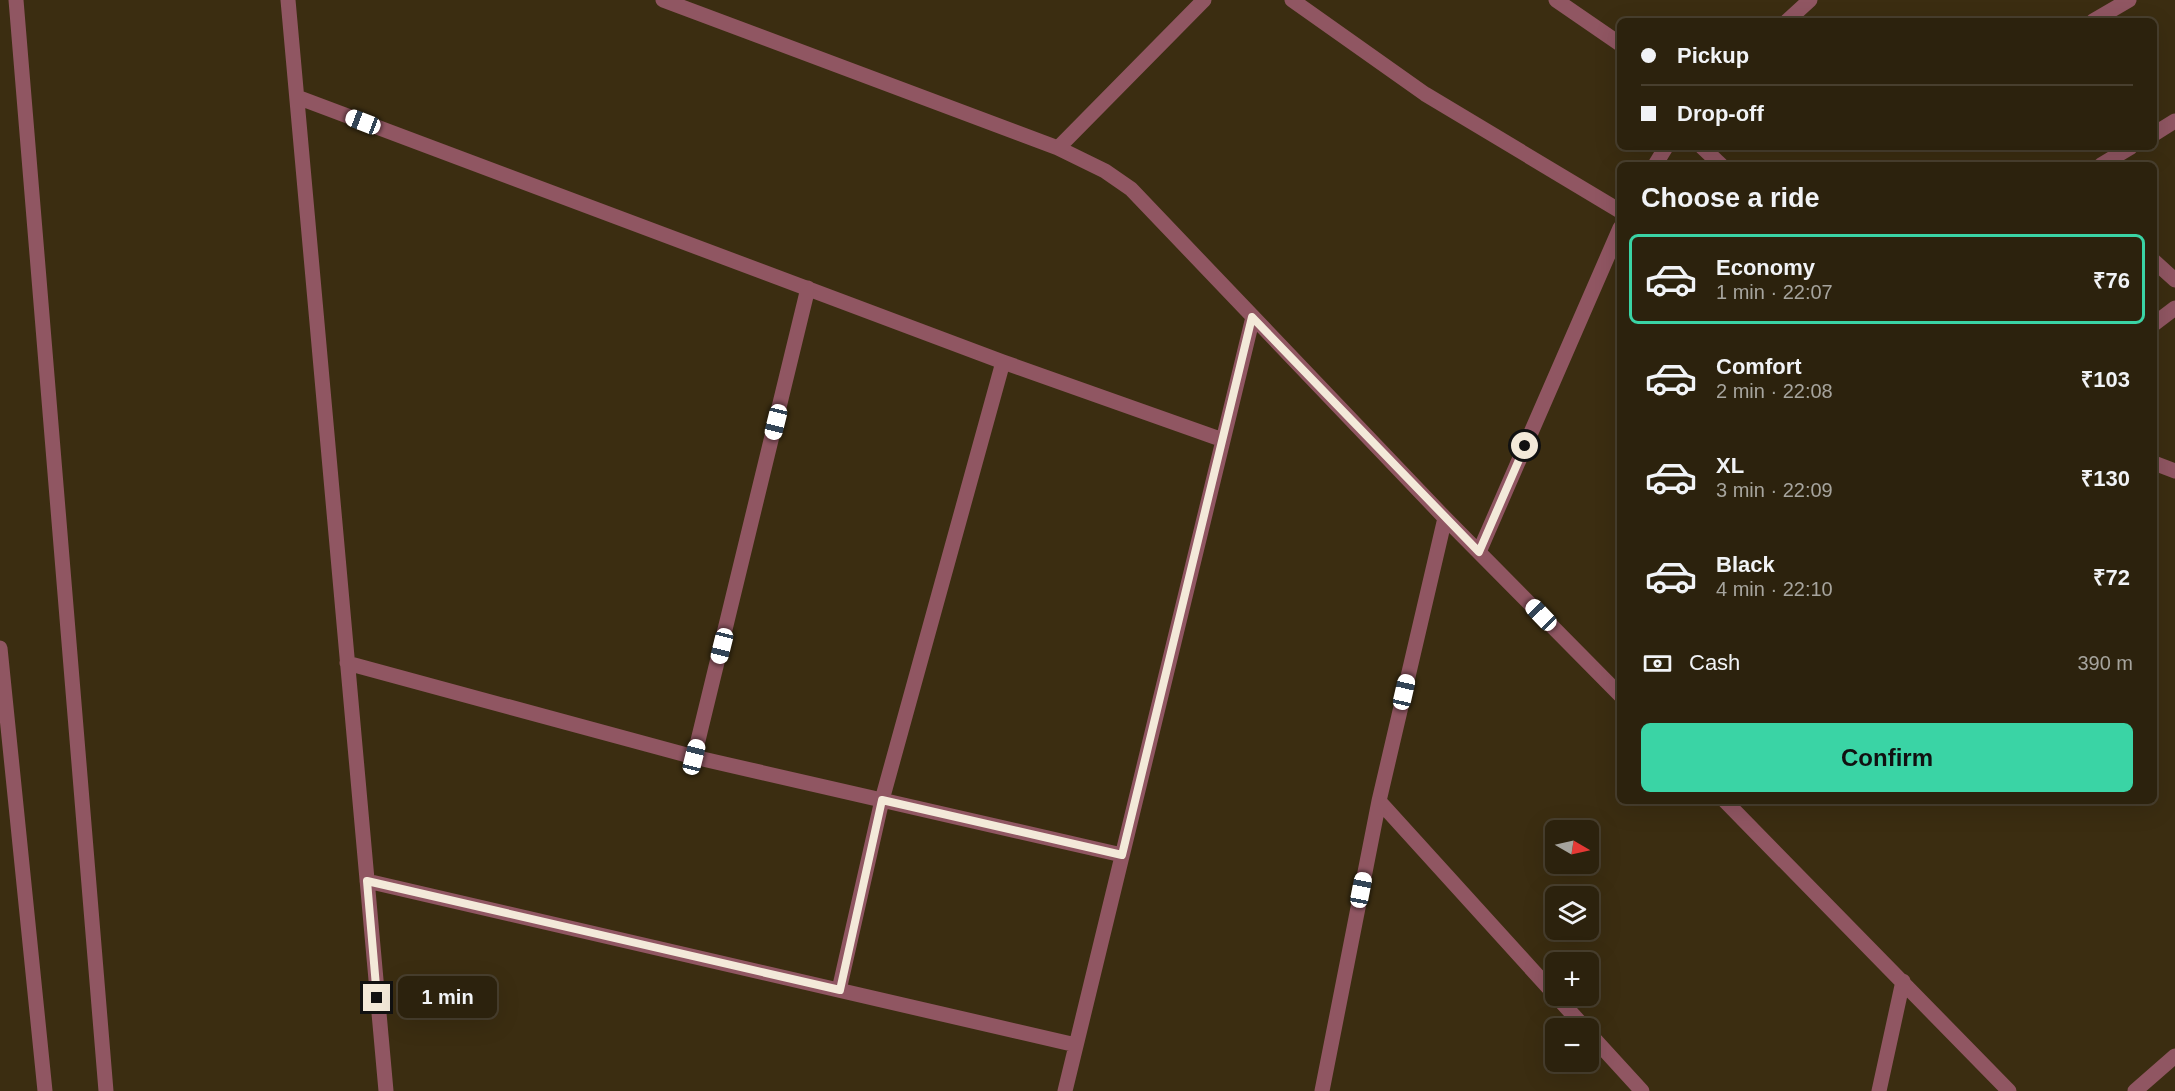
<!DOCTYPE html>
<html lang="en">
<head>
<meta charset="utf-8">
<style>
  body { margin:0; font-family:Arial,sans-serif; background:#342a16; color:#f1f3f6; height:100vh; display:flex; flex-direction:column; font-size:22px; white-space:nowrap }
  * { box-sizing:border-box; margin:0 }
  p { font-size:20px; color:#a6a49d }
  .icon { flex:none; width:33px; height:33px; fill:none; stroke:currentColor; stroke-width:2; stroke-linecap:round; stroke-linejoin:round }
  .map { position:relative; flex:1; overflow:hidden }
  .panel { position:absolute; left:1617px; top:162px; width:540px; height:642px; display:flex; flex-direction:column; background:#2c220d; border-radius:9px; box-shadow:0 6px 24px #0002,0 0 0 2px #483f2e }
  .panel>* { flex:none }
  .banner { position:absolute; left:1617px; top:18px; width:540px; height:132px; border-radius:9px; box-shadow:0 6px 24px #0002,0 0 0 2px #483f2e; display:grid; align-content:center; height:132px; padding:0 24px; background:#2c220d }
  .needle { width:39px; rotate:99deg }
  .fabs { position:absolute; left:1545px; top:820px; display:grid; gap:12px }
  .fabs a { display:grid; place-items:center; width:54px; height:54px; border-radius:9px; background:#2c220d; box-shadow:0 6px 24px #0002,0 0 0 2px #483f2e; font-size:30px }
  .end { position:absolute; width:27px; height:27px; margin:-14px; border:8px solid #f3e9d9; background:#111; box-shadow:0 0 0 3px #111 }
  .from { border-radius:50% }
  .bubble { position:absolute; height:42px; border-radius:9px; background:#2c220d; box-shadow:0 6px 24px #0002,0 0 0 2px #483f2e; font-size:20px; font-weight:800; line-height:42px; text-align:center }
  .car { position:absolute; width:18px; height:36px; margin:-18px -9px; border-radius:8px; box-shadow:0 0 4px 2px #0007; background:linear-gradient(#fff 24%,#345 0 40%,#fff 0 76%,#345 0 86%,#fff 0) }
  .banner b { display:flex; align-items:center; gap:21px; height:57px; font-size:22px }
  .banner b+b { border-top:2px solid #483f2e }
  .banner i { width:15px; height:15px; background:#f1f3f6 }
  ul { padding:0; list-style:none }
  li { display:flex; align-items:center; gap:18px; height:90px; margin:0 12px 9px; padding:0 12px; border:3px solid transparent; border-radius:9px }
  li div { flex:1 }
  li b { display:block; font-size:22px }
  li em { font-style:normal; font-weight:800 }
  li.selected { border-color:#3ad4a5 }
  li>.icon { width:54px; height:54px; stroke-width:1.5 }
  h2 { padding:0 24px; font-size:27px; line-height:72px }
  .pay { display:flex; align-items:center; gap:15px; height:66px; padding:0 24px; font-size:22px }
  .pay p { margin-inline-start:auto }
  .primary-button { display:flex; gap:12px; margin-top:auto; padding:12px 24px }
  .primary-button a { flex:1; height:69px; border-radius:9px; background:#3ad4a5; color:#111; font-size:24px; font-weight:800; line-height:69px; text-align:center }
  .map>svg:first-child { display:block }
</style>
</head>
<body>
<div class="map">
<svg width="2175" height="1091" viewBox="0 0 2175 1091">
  <rect width="100%" height="100%" fill="#3b2d11"/>
  <g fill="none" stroke-linecap="round" stroke-linejoin="round">
    <path stroke="#905662" stroke-width="15" d="M16,0L106,1091
      M288,0L386,1091
      M663,0L1058,148L1105,171L1131,189L1445,518L1620,695
      M1292,0L1425,94L1620,211
      M1556,0L1620,44
      M1787,21L1810,0
      M2093,21L2129,0
      M297,97L1003,362L1223,440
      M2154,134L2175,121
      M1702,147L1721,165
      M1058,148L1204,0
      M1655,165L1666,147
      M2101,165L2131,147
      M2154,261L2175,280
      M2154,324L2175,308
      M2154,463L2175,471
      M1479,552L1620,228
      M0,648L45,1091
      M347,663L694,757L1122,855
      M694,757L808,288
      M1379,801L1556,996
      M1725,801L2009,1091
      M367,881L1076,1045
      M839,990L882,800L1003,362
      M1556,996L1586,1029
      M1588,1032L1642,1091
      M1065,1091L1253,317
      M1322,1091L1379,801L1445,518
      M1879,1091L1903,981
      M2135,1091L2175,1056"/>
  </g>
  <g fill="none" stroke-linecap="round" stroke-linejoin="round">
    <path stroke="#f3e9d9" stroke-width="8" d="M377,998L367,881L840,990L882,800L1122,855L1252,317L1479,552L1525,446"/>
  </g>
</svg>
<div class="fabs">
<a><svg class="needle" viewBox="-14 -14 28 28"><path d="M0-13l5 13h-10z" fill="#e53935"/><path d="M0 13l5-13h-10z" fill="#a6a49d"/></svg></a>
<a><svg class="icon" aria-label="layers" viewBox="0 0 24 24"><path d="M12 4l9 5-9 5-9-5zM3 14l9 5 9-5"/></svg></a>
<a>+</a>
<a>−</a>
</div>
<i class="end from" style="left:1525px;top:446px"></i>
<i class="end" style="left:377px;top:998px"></i>
<div class="bubble" style="left:398px;top:976px;width:99px">1 min</div>
<i class="car" style="left:363px;top:122px;rotate:291deg"></i>
<i class="car" style="left:776px;top:422px;rotate:194deg"></i>
<i class="car" style="left:1541px;top:615px;rotate:316deg"></i>
<i class="car" style="left:722px;top:646px;rotate:194deg"></i>
<i class="car" style="left:1404px;top:692px;rotate:13deg"></i>
<i class="car" style="left:694px;top:757px;rotate:14deg"></i>
<i class="car" style="left:1361px;top:890px;rotate:11deg"></i>
<div class="banner">
<b><i class="from"></i>Pickup</b>
<b><i></i>Drop-off</b>
</div>
<section class="panel">
<h2>Choose a ride</h2>
<ul>
<li class="selected"><svg class="icon" aria-label="car" viewBox="0 0 24 24"><path d="M5 17H2v-5l4-1 3-4h7l3 4 3 1v5h-3M9 17h6M6 11h13"/><circle cx="7" cy="17" r="2"/><circle cx="17" cy="17" r="2"/></svg><div><b>Economy</b><p>1 min · 22:07</p></div><em>₹76</em></li>
<li><svg class="icon" aria-label="car" viewBox="0 0 24 24"><path d="M5 17H2v-5l4-1 3-4h7l3 4 3 1v5h-3M9 17h6M6 11h13"/><circle cx="7" cy="17" r="2"/><circle cx="17" cy="17" r="2"/></svg><div><b>Comfort</b><p>2 min · 22:08</p></div><em>₹103</em></li>
<li><svg class="icon" aria-label="car" viewBox="0 0 24 24"><path d="M5 17H2v-5l4-1 3-4h7l3 4 3 1v5h-3M9 17h6M6 11h13"/><circle cx="7" cy="17" r="2"/><circle cx="17" cy="17" r="2"/></svg><div><b>XL</b><p>3 min · 22:09</p></div><em>₹130</em></li>
<li><svg class="icon" aria-label="car" viewBox="0 0 24 24"><path d="M5 17H2v-5l4-1 3-4h7l3 4 3 1v5h-3M9 17h6M6 11h13"/><circle cx="7" cy="17" r="2"/><circle cx="17" cy="17" r="2"/></svg><div><b>Black</b><p>4 min · 22:10</p></div><em>₹72</em></li>
</ul>
<div class="pay"><svg class="icon" aria-label="cash" viewBox="0 0 24 24"><path d="M3 7h18v10H3z"/><circle cx="12" cy="12" r="2"/></svg>Cash<p>390 m</p></div>
<div class="primary-button"><a>Confirm</a></div>
</section>
</div>
</body>
</html>
